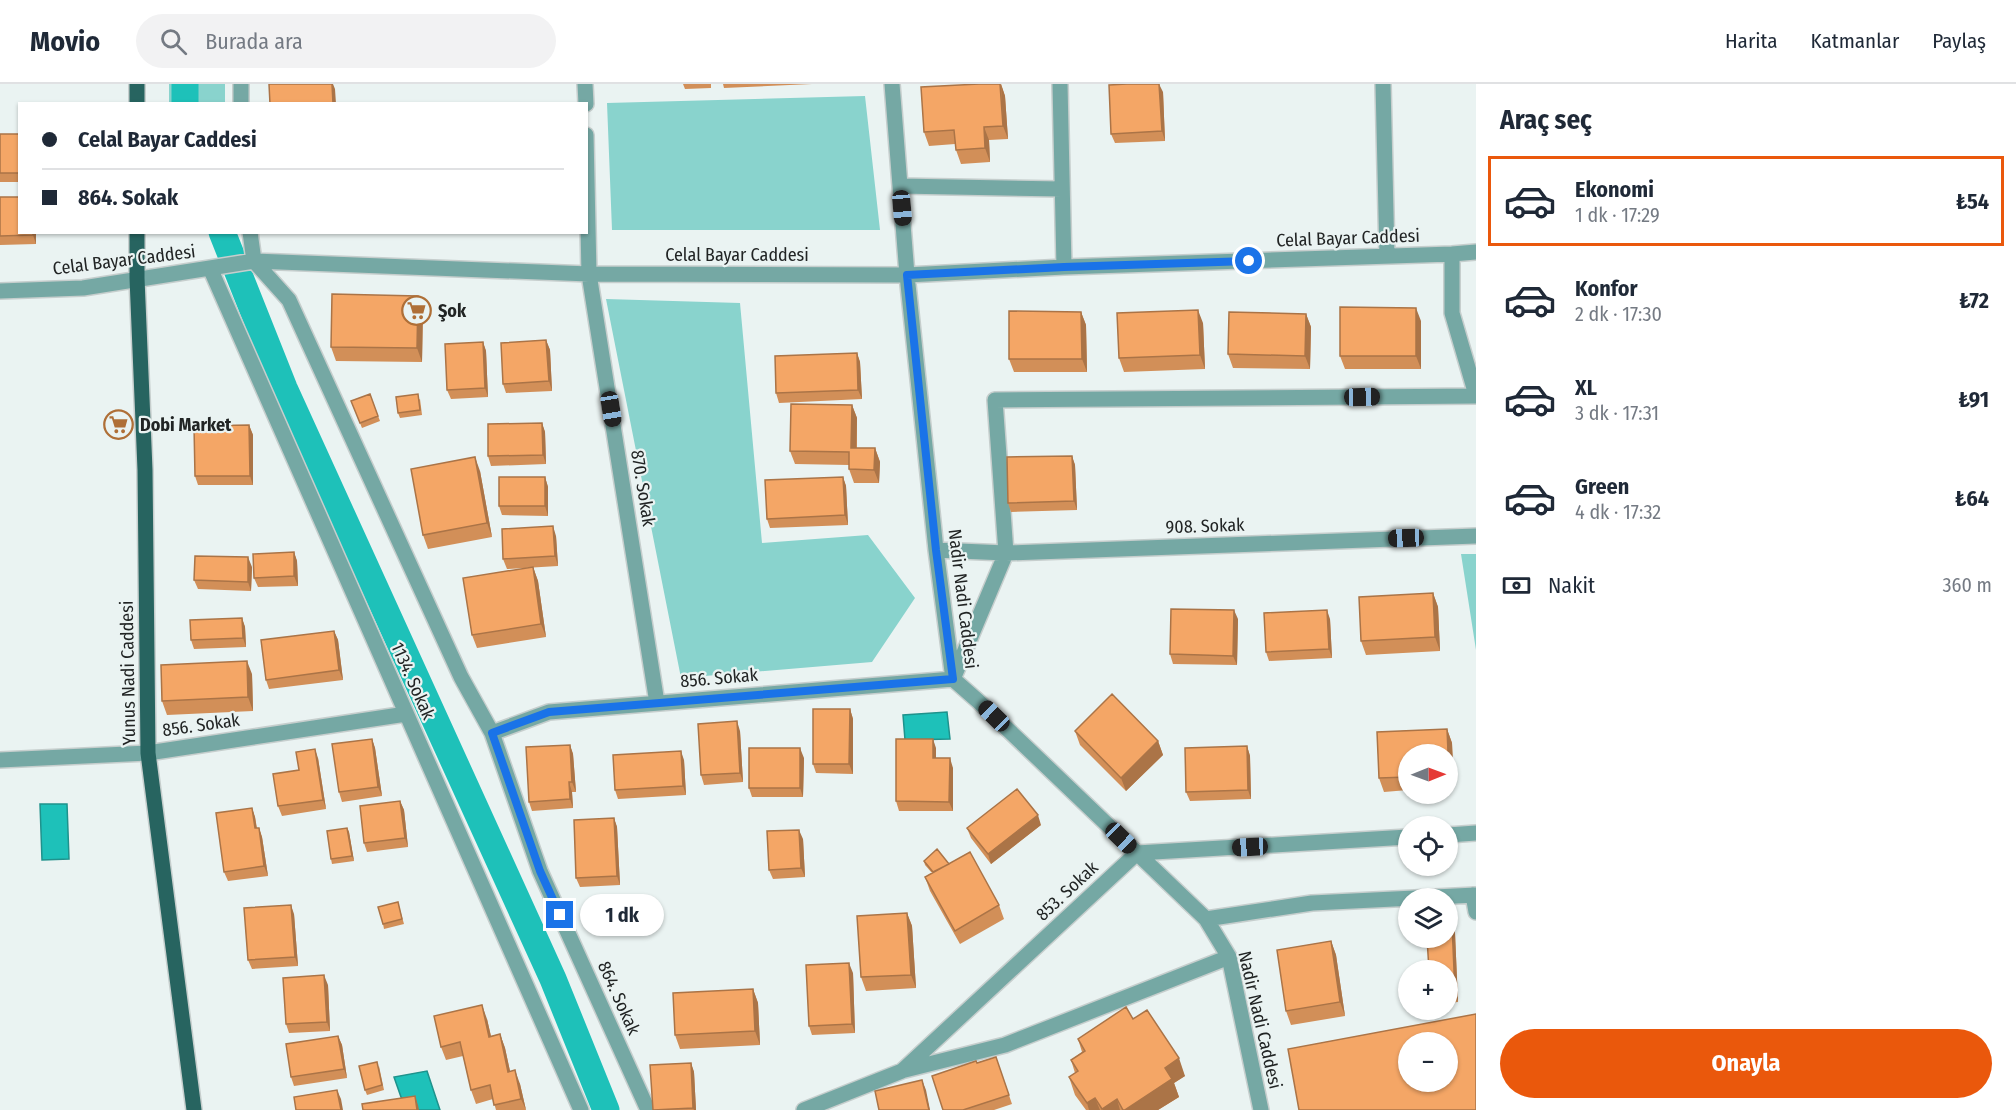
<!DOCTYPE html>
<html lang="tr">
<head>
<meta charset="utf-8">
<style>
  body { margin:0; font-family:"Fira Sans Condensed",sans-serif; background:#f2f2f3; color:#1f2937; height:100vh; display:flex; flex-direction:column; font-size:22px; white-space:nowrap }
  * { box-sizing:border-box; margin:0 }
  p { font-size:20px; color:#747a83 }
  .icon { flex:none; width:33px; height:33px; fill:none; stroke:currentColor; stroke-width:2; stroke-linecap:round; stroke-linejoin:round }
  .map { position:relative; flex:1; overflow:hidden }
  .details { display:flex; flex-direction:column; background:#fff; width:540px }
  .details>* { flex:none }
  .hud { position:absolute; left:18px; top:18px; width:570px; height:132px; border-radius:0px; box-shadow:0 2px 4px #0004; display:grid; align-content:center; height:132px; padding:0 24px; background:#fff }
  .needle { width:39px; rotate:89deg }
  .tools { position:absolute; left:1398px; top:660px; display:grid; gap:12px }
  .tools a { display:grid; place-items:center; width:60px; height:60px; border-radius:50%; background:#fff; box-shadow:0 2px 4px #0004; font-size:30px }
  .end { position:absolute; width:27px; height:27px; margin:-14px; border:8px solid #1a73e8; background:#fff; box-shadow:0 0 0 3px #fff }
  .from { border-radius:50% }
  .bubble { position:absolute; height:42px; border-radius:21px; background:#fff; box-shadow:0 2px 4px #0004; font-size:20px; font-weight:700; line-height:42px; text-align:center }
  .car { position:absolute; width:18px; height:36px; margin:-18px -9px; border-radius:8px; box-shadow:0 0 4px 2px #0007; background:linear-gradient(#222 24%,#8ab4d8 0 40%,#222 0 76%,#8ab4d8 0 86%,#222 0) }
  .hud b { display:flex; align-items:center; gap:21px; height:57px; font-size:22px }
  .hud b+b { border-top:2px solid #e0e1e3 }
  .hud i { width:15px; height:15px; background:#1f2937 }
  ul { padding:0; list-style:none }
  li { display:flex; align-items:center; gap:18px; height:90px; margin:0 12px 9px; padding:0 12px; border:3px solid transparent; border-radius:0px }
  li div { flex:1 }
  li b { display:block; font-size:22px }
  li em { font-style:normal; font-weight:700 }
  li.current { border-color:#ea580c }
  li>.icon { width:54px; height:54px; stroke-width:1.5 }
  h2 { padding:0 24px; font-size:27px; line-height:72px }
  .pay { display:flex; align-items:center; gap:15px; height:66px; padding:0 24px; font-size:22px }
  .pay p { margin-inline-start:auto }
  .cta { display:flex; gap:12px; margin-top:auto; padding:12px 24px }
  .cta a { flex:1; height:69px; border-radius:36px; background:#ea580c; color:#fff; font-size:24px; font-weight:700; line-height:69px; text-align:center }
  header { display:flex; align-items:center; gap:36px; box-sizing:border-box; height:84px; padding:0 30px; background:#fff; border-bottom:2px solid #e0e1e3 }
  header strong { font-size:28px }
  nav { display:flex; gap:33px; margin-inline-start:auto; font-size:21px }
  .search { width:420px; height:54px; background:#f2f2f3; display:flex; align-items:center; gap:15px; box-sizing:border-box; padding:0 21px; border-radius:33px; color:#747a83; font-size:22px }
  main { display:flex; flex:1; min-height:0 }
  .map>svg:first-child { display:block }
</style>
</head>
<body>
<header>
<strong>Movio</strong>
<div class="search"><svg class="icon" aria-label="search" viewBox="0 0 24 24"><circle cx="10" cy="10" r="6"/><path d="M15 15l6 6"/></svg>Burada ara</div>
<nav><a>Harita</a><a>Katmanlar</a><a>Paylaş</a></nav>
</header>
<main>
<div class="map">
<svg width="1476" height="1026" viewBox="0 0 1476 1026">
  <rect width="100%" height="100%" fill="#eaf3f2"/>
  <path fill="#89d3cd" d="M169,0H225V19H169Z
    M865,12L880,146H612L607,19Z
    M606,215L740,219L762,459L868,451L915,514L872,578L681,594Z
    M1461,470H1476V566Z"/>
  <path fill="#1ec1b9" stroke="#1f928c" stroke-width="1.5" d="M947,628L950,655L905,656L903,631Z
    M40,720H67L69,775L42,776Z
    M427,987L440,1026H414L401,1013L394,993Z"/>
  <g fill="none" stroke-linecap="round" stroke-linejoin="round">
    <path stroke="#1ec1b9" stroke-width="27" d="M185,0V20
      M222,148L284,304L553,895L606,1026"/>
    <defs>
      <path id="minor" d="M585,0L586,20
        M892,0L907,191L936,466L953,595L978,617L1206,835L1229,873L1261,1026
        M1060,0L1064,183
        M1383,0L1387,172
        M241,20V0
        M586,51L589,190L657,619
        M900,102L1062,105
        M250,148L254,177L289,216L461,593L492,649L540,787L648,1026
        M1452,170V229L1476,311
        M210,184L581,1026
        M0,207L83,204L254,177L589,190L907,191L1064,183L1452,170L1476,168
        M936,466L1006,469L1476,452
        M492,649L549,628L953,595L1006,469L995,316L1476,312
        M0,676L148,669L406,630
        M1448,751L1476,749
        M1473,811L1476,828
        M1206,835L1312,819L1476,811
        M905,986L1005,961L1229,873
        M804,1026L902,987L1137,769L1408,753"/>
      <path id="major" d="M137,20V0
        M137,148V194L145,386L148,669L194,1026"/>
    </defs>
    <use href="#minor" stroke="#c6cecd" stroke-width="18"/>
    <use href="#major" stroke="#c6cecd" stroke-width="18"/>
    <use href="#minor" stroke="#75a8a4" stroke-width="15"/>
    <use href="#major" stroke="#276460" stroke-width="15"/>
  </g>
  <path fill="#d28f58" d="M683,0H711V4L685,5Z
    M723,0H812L724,4Z
    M1001,0L1005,12L1008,55L989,56L990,78L961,80L956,66L955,60L929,62L924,48Z
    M1163,8L1165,57L1115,59L1111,50Z
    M0,50H20V98H0Z
    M0,113L20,148H36V160L0,161Z
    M423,225L422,278L336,277L331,263Z
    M1081,228L1086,241L1087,288H1014L1009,275Z
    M1306,230L1311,243L1310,285L1233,284L1228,270Z
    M1421,237V285H1345L1340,272Z
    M1203,239L1205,285L1124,288L1119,274Z
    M546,256L550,266L552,307L506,309L503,300Z
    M483,258L486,267L488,313L451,315L447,306Z
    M857,269L860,278L862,315L779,319L776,309Z
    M370,310L380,337L362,344L351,317Z
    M420,315L422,331L400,334L398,329Z
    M852,321L857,334V364H875L880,378L879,399H854L849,385V381L795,380L790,367Z
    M542,339L545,348L546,380L491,382L488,372Z
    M249,341L253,351V401H198L195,392Z
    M1072,372L1075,381L1077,426L1011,428L1008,419Z
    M480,387L492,453L428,465L423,451Z
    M545,393L548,403V432L502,431L499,422Z
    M843,393L846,402L848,441L770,444L767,435Z
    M556,452L558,482L507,485L503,475Z
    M294,468L297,477L298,502L258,503L254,494Z
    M252,483L251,507L198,505L194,496Z
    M533,483L538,497L546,553L477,564L472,551Z
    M1433,509L1438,523L1440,567L1366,571L1361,557Z
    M242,534L245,543L246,563L194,565L191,556Z
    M1238,535L1237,581L1173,580L1170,570Z
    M1330,535L1332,574L1269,577L1266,568Z
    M334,547L338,556L343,596L269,605L266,596Z
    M252,590L253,627L167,631L162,617Z
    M850,625L853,635V690L816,689L813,680Z
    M1447,645L1452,659L1454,705H1448V670H1408V706L1384,708L1379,694L1377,648Z
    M740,647L743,698L704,701L701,691Z
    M1075,647L1158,657L1163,671L1126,707L1080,661Z
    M372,655L375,664L382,712L342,718L339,708Z
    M570,661L573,670L576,708H572L573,724L532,727L529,718Z
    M1247,662L1250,672L1251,715L1190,717L1186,708Z
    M936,664V674L953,684V727H899L896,717Z
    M318,674L326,725L282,732L278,722L299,686Z
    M804,674L803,713H752L749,704Z
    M684,676L686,711L618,715L615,706Z
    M400,717L404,726L408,763L367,768L364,759Z
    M252,724L255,733L257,744H259L262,753L268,792L228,797L224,788Z
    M614,734L617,743L620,801L580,803L576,794Z
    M1041,741L991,780L971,754L967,744Z
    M347,744L349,748L354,777L332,780L331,775Z
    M803,755L805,793L773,795L769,786Z
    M924,777L949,780L999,821L1004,835L960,860L930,807L925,793L932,789L925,781Z
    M399,822L404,840L384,845L383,840Z
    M907,829L912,842L916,904L866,907L861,893Z
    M294,830L298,882L252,885L248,876Z
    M1452,840L1455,849L1458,918L1448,919V886Z
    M1331,857L1336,871L1345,932L1291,941L1286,927Z
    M853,889L855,949L812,951L809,942Z
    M328,901L330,947L289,949L286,940Z
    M753,905L758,919L760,961L680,965L675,951Z
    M487,935L491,952L500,950L505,964L510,987L520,1000L526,1026H496L493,1015L476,1020L471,1006L463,972L446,976L441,963Z
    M1133,935L1185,992L1174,999L1179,1013L1158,1026H1086L1075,1011L1069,993L1075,989L1071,976L1082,968L1078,955Z
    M338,952L342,961L347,994L294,1002L291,993Z
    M996,973L1012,1020L994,1026H943L977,979Z
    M691,979L694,988L696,1026H653Z
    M379,982L384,1006L367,1011L365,1006Z"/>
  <path fill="#ab7447" d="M332,0H333L335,5L336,20H333Z
    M1001,0L1005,12L1008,55L1003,42Z
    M1159,0L1163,8L1165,57L1162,47Z
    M984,43L989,56L990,78L985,64Z
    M33,148H36V160L33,151Z
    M418,212L423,225L422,278L417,264Z
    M1416,224L1421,237V285L1416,272Z
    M1198,226L1203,239L1205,285L1200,271Z
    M1081,228L1086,241L1087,288L1082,275Z
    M1306,230L1311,243L1310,285L1305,272Z
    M546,256L550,266L552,307L549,297Z
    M483,258L486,267L488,313L485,304Z
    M857,269L860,278L862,315L858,306Z
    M852,321L857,334L856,377L851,364Z
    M542,339L545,348L546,380L543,371Z
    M249,341L253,351V401L250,392Z
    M875,364L880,378L879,399L874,386Z
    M1072,372L1075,381L1077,426L1074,417Z
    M475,373L480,387L492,453L487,439Z
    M545,393L548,403V432L545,422Z
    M843,393L846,402L848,441L845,431Z
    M553,442L556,452L558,482L555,472Z
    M294,468L297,477L298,502L294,492Z
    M248,473L252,483L251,507L248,498Z
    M533,483L538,497L546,553L541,540Z
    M1433,509L1438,523L1440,567L1435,553Z
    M1234,526L1238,535L1237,581L1233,572Z
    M1327,526L1330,535L1332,574L1329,565Z
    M242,534L245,543L246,563L243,554Z
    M334,547L338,556L343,596L339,586Z
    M247,577L252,590L253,627L248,613Z
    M850,625L853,635V690L849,680Z
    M737,637L740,647L743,698L740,689Z
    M1447,645L1452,659L1454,705L1449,691Z
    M372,655L375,664L382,712L378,703Z
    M933,655L936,664V683L933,674Z
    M1158,657L1163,671L1126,707L1121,694Z
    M570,661L573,670L576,708L572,698Z
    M1247,662L1250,672L1251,715L1248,706Z
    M800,664L804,674L803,713L800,704Z
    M315,665L318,674L326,725L323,716Z
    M681,667L684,676L686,711L683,702Z
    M950,674L953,684V727L949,718Z
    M569,698L572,708L573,724L570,715Z
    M400,717L404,726L408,763L405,754Z
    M252,724L255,733L258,754L255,744Z
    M1038,731L1041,741L991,780L988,770Z
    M614,734L617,743L620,801L617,792Z
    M259,744L262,753L268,792L264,782Z
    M347,744L349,748L354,777L352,772Z
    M799,746L803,755L805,793L801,784Z
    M291,821L294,830L298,882L295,873Z
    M907,829L912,842L916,904L911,891Z
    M1452,840L1455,849L1458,918L1455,909Z
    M1331,857L1336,871L1345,932L1340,918Z
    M849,879L853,889L855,949L852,940Z
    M324,891L328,901L330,947L327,938Z
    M753,905L758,919L760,961L755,947Z
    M482,921L487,935L494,966L489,953Z
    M500,950L505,964L513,1001L508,988Z
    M338,952L342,961L347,994L344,985Z
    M1179,974L1185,992L1174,999L1179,1013L1158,1026H1125L1165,984Z
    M691,979L694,988L696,1026H694L693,1024Z
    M515,986L520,1000L526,1026L521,1015Z
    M922,996L926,1006L930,1026H929Z
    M337,1006L341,1015L343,1026H341Z
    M415,1012L418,1021L419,1026H417Z
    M1095,1014L1100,1026H1089L1087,1019Z
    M1117,1015L1120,1026H1103L1102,1025Z"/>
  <path fill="#f4a666" stroke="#ab7447" stroke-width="1.5" fill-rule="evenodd" d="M269,0H332L333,20H270Z
    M979,0H1000L1003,42L984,43L985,64L956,66L954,46L924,48L921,3Z
    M1127,0H1159L1162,47L1111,50L1109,1Z
    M0,50H20V89H0Z
    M0,113H20V148H33V151L0,152Z
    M332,210L418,212L417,264L331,263Z
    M1340,223L1416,224V272H1340Z
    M1198,226L1200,271L1119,274L1117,229Z
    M1009,227L1081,228L1082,275H1009Z
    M1229,228L1306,230L1305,272L1228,270Z
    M546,256L549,297L503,300L501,259Z
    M483,258L485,304L447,306L445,260Z
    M857,269L858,306L776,309L775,272Z
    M370,310L378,332L360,339L351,317Z
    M418,310L420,326L398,329L396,313Z
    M791,320L852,321L851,364H875L874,386L849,385V368L790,367Z
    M542,339L543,371L488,372V340Z
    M249,341L250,392H195L194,342Z
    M1072,372L1074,417L1008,419L1007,373Z
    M475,373L487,439L423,451L411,385Z
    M499,393H545V422H499Z
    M843,393L845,431L767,435L765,396Z
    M553,442L555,472L503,475L502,445Z
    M294,468V492L254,494L253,470Z
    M195,472L248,473V498L194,496Z
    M533,483L541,540L472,551L463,494Z
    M1433,509L1435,553L1361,557L1359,513Z
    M1171,525L1234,526L1233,572L1170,570Z
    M1327,526L1329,565L1266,568L1264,529Z
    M242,534L243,554L191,556L190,536Z
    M334,547L339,586L266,596L261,556Z
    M247,577L248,613L162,617L161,581Z
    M1112,610L1158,657L1121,694L1075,647Z
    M813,625H850L849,680H813Z
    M737,637L740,689L701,691L698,640Z
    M1447,645L1449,691H1448V670H1408V693L1379,694L1377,648Z
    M372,655L378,703L339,708L332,660Z
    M896,655H933V674H950L949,718L896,717Z
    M570,661L572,698H569L570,715L529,718L526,663Z
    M1247,662L1248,706L1186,708L1185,664Z
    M749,664H800V704H749Z
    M315,665L323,716L278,722L273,690L299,686L296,668Z
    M681,667L683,702L615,706L613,671Z
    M1017,705L1038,731L988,770L967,744Z
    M400,717L405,754L364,759L360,722Z
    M252,724L255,744H259L264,782L224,788L216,729Z
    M614,734L617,792L576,794L574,736Z
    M347,744L352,772L331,775L327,747Z
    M799,746L801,784L769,786L767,747Z
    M937,765L949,780L933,788L924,777Z
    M970,768L999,821L955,847L925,793Z
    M398,818L402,835L383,840L378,823Z
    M291,821L295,873L248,876L244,824Z
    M907,829L911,891L861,893L857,832Z
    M1448,840H1452L1455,909L1448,910V886H1429L1427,854H1448Z
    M1331,857L1340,918L1286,927L1277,866Z
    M849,879L852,940L809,942L806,881Z
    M324,891L327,938L286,940L283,894Z
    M753,905L755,947L675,951L673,909Z
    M482,921L489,953L500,950L508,988L515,986L521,1015L494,1021L490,1001L471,1006L460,958L441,963L434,932Z
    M1126,923L1133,935L1147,926L1179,974L1165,984L1172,995L1125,1026H1123L1117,1015L1102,1025L1095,1014L1087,1019L1069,993L1078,987L1071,976L1085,967L1078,955Z
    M1476,930V1026H1299L1288,965ZM1408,958H1448V998H1408Z
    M338,952L344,985L291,993L286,960Z
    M996,973L1009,1011L963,1026H943L932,992L976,977L977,979Z
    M377,978L382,1001L365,1006L359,982Z
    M691,979L693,1024L653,1026L650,981Z
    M922,996L929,1026H879L875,1007Z
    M337,1006L341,1026H296L294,1013Z
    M415,1012L417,1026H363L362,1020Z"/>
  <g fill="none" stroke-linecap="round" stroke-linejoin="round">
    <path stroke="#1a73e8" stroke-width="8" d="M560,831L540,787L492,649L549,628L953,595L936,466L907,191L1064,183L1249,177"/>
  </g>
  <defs>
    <symbol id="supermarket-ring" viewBox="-11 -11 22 22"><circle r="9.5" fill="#eaf3f2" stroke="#af6f37" stroke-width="1.5"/><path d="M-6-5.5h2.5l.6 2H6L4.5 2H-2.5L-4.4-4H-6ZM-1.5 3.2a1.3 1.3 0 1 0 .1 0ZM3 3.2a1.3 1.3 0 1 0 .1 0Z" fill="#af6f37"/></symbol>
  </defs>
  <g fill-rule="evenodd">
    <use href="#supermarket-ring" x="400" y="210" width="33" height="33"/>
    <use href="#supermarket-ring" x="102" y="324" width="33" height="33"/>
  </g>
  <g text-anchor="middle" stroke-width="4.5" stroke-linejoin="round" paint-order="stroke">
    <g font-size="18" fill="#212424" stroke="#eaf3f2">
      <text transform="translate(1348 154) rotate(-2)" y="6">Celal Bayar Caddesi</text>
      <text x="737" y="177">Celal Bayar Caddesi</text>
      <text transform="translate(124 176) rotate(-7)" y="6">Celal Bayar Caddesi</text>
      <text transform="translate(643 404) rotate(81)" y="6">870. Sokak</text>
      <text transform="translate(1205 442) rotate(-2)" y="6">908. Sokak</text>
      <text transform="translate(963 515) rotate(83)" y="6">Nadir Nadi Caddesi</text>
      <text transform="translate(128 589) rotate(-91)" y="6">Yunus Nadi Caddesi</text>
      <text transform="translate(719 594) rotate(-5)" y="6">856. Sokak</text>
      <text transform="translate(413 597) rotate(66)" y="6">1134. Sokak</text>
      <text transform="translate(201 641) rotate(-8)" y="6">856. Sokak</text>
      <text transform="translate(1067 807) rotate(-43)" y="6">853. Sokak</text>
      <text transform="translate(619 914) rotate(66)" y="6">864. Sokak</text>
      <text transform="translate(1260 936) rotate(77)" y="6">Nadir Nadi Caddesi</text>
    </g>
    <g font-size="18" font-weight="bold" fill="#212424" stroke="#eaf3f2" text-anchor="start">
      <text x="438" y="233">Şok</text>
      <text x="140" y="347">Dobi Market</text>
    </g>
  </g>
</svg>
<div class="tools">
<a><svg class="needle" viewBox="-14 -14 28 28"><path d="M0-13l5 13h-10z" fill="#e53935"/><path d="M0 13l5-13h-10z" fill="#747a83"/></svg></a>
<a><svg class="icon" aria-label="locate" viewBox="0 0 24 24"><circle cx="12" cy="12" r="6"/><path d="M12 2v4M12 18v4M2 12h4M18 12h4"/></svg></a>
<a><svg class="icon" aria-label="layers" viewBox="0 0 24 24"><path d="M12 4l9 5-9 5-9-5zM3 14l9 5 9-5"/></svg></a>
<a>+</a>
<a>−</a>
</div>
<i class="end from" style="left:1249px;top:177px"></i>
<i class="end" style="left:560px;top:831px"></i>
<div class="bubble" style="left:580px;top:810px;width:84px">1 dk</div>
<i class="car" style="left:902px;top:124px;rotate:175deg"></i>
<i class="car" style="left:1362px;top:313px;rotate:89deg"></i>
<i class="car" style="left:611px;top:325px;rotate:171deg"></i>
<i class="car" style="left:1406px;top:454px;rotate:268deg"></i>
<i class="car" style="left:994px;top:632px;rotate:314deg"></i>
<i class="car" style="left:1121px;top:754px;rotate:134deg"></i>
<i class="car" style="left:1250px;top:763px;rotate:267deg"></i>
<div class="hud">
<b><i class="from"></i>Celal Bayar Caddesi</b>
<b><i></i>864. Sokak</b>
</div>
</div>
<section class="details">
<h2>Araç seç</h2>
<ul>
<li class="current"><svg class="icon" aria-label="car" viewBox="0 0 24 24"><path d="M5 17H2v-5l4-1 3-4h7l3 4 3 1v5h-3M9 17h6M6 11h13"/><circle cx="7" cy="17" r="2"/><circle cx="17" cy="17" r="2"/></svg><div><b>Ekonomi</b><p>1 dk · 17:29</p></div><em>₺54</em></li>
<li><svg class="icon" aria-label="car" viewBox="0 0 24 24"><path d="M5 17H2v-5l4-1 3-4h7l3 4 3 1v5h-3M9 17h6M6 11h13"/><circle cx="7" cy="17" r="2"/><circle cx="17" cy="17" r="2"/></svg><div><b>Konfor</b><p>2 dk · 17:30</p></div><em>₺72</em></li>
<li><svg class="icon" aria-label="car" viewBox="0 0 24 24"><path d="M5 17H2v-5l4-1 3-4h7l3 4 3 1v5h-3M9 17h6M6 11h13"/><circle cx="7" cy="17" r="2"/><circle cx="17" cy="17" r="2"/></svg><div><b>XL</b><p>3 dk · 17:31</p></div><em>₺91</em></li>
<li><svg class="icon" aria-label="car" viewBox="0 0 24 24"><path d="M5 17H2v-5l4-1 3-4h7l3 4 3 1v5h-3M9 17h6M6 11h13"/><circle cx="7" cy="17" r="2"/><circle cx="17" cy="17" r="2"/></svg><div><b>Green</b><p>4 dk · 17:32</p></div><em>₺64</em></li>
</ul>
<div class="pay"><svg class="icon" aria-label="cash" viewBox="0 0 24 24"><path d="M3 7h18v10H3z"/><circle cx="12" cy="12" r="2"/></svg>Nakit<p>360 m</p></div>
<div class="cta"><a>Onayla</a></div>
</section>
</main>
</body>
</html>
